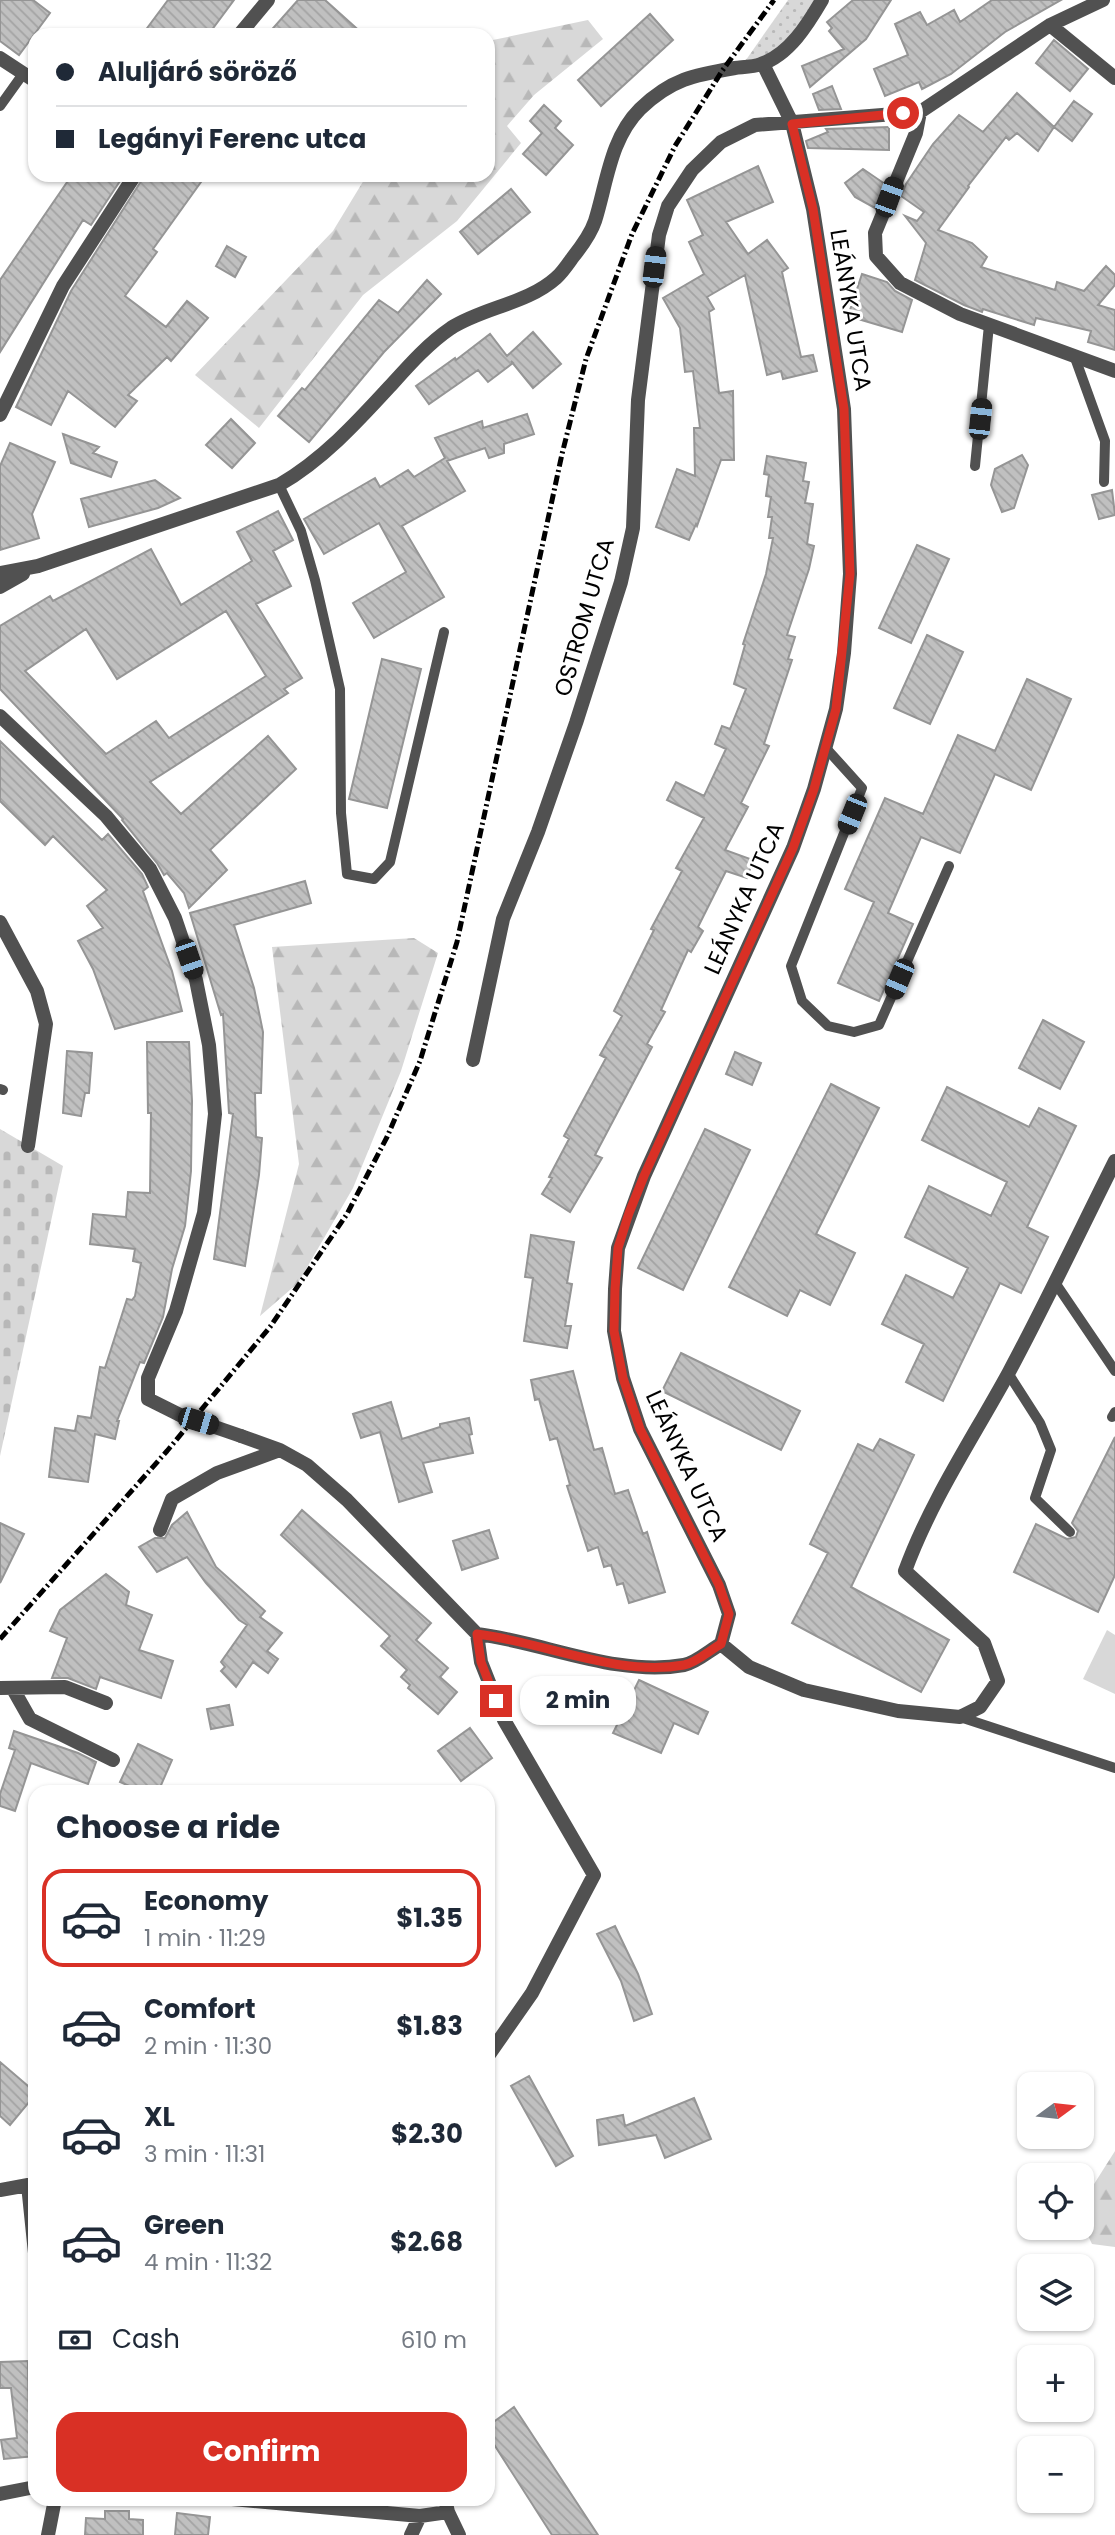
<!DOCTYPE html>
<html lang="en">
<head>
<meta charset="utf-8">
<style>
  body { margin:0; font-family:Poppins,sans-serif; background:#f6f6f7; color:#1f2937; height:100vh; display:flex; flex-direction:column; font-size:26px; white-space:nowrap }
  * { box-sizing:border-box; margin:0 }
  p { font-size:23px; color:#747a83 }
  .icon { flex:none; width:38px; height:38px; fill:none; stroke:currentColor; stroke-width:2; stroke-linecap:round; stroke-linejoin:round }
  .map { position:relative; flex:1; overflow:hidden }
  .sheet { position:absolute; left:28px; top:1785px; width:467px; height:721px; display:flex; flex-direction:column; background:#fff; border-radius:21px; box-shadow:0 2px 5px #0004 }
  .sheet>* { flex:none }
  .top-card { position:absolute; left:28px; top:28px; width:467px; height:154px; border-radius:21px; box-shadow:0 2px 5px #0004; display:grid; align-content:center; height:154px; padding:0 28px; background:#fff }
  .needle { width:46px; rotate:75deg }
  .fabs { position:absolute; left:1017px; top:2072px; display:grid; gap:14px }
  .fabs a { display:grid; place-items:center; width:77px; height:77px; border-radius:14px; background:#fff; box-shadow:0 2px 5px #0004; font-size:35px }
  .end { position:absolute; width:32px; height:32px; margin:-16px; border:9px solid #d93025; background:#fff; box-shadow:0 0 0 4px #fff }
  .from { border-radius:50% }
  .bubble { position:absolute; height:49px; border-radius:21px; background:#fff; box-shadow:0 2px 5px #0004; font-size:23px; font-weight:700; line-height:49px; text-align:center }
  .car { position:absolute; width:21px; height:42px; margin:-21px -10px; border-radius:9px; box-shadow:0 0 5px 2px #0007; background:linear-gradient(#222 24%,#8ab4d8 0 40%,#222 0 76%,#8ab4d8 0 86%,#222 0) }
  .top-card b { display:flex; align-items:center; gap:24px; height:66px; font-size:26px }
  .top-card b+b { border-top:2px solid #e0e1e3 }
  .top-card i { width:18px; height:18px; background:#1f2937 }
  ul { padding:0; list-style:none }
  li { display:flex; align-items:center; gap:21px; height:98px; margin:0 14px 10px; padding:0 14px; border:4px solid transparent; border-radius:21px }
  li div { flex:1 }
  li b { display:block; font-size:26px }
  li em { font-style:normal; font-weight:700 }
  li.on { border-color:#d93025 }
  li>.icon { width:63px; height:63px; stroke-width:1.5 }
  h2 { padding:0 28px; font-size:32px; line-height:84px }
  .pay { display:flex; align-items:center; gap:18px; height:77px; padding:0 28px; font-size:26px }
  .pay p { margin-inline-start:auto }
  .button { display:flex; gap:14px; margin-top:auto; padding:14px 28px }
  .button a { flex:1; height:80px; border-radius:21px; background:#d93025; color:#fff; font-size:28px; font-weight:700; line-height:80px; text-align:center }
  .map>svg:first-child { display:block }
</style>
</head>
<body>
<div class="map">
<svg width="1115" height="2535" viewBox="0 0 1115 2535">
  <defs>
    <pattern id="grass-dots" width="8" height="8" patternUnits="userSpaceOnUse" patternTransform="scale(1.75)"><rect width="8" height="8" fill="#d8d8d8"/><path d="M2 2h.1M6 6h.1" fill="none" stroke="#b8b8b8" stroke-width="1.8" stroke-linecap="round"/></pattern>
    <pattern id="forest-firs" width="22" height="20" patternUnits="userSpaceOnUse" patternTransform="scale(1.75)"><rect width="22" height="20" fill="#d8d8d8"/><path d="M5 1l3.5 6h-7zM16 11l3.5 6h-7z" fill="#b8b8b8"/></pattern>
    <pattern id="cemetery-stones" width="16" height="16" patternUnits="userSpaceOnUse" patternTransform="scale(1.75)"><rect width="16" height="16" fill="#d8d8d8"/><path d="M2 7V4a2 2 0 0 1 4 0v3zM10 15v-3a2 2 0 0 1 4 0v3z" fill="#b8b8b8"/></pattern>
    <pattern id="building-back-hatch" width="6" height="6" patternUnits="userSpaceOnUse" patternTransform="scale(1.75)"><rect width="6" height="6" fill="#c0c0c0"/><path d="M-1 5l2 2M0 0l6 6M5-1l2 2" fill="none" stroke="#a3a3a3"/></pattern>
  </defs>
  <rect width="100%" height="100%" fill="#fff"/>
  <path fill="url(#grass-dots)" d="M788,0H822L790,46L741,67Z"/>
  <path fill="url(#forest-firs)" d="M588,20L603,39L534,95L507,126L521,143L457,221L363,295L259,428L195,375L333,231L367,175H488V41Z
    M414,938L438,953L401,1071L353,1188L298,1283L260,1316L299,1164L272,947Z
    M1115,2151V2247L1092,2244L1082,2223V2203Z"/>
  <path fill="url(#cemetery-stones)" d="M0,1129L63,1166L0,1456Z"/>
  <path fill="#d8d8d8" d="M1107,1630L1115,1635V1694L1083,1679Z"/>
  <path fill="url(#building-back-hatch)" stroke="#959595" stroke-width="2" fill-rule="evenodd" d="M0,0H33L50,13L19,55L0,41Z
    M168,0H234L208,35H142Z
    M298,0H325L364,35H267Z
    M853,0H891L866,39L810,87L802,66L844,49L829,31L832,28L827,22Z
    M992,0H1061L1005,32L951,74L922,89L919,82L885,96L874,69L908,55L895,24L920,12L927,25L954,10L960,22Z
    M650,14L673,40L601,106L578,80Z
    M1054,40L1088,69L1070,91L1036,63Z
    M832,86L841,109L819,110L813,94Z
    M1017,93L1054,127L1038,151L1017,133L1009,140L1006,137L968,186L969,187L938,230L972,243L987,257L981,267L1055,290L1057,282L1084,291L1106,266L1115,275V285L1098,305L1115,310V350L1088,342L1091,331L1036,318L1034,325L983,309L982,312L964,305L915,280L926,243L905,216L917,221L924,212L901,196L906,184L933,144L959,115L983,132Z
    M1074,101L1092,114L1072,141L1054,127Z
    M544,105L561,121L555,128L573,145L546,175L523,154L542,133L530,121Z
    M889,127V150L808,148L806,141L828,132L826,129Z
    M758,166L773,202L726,222L748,254L767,240L788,268L782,272L801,357L813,355L817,371L783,379L781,371L767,375L745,275L707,297L714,309L709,312L719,393L733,391L734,460H721L697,526L696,524L689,540L656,527L677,469L695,476L694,428H700L693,371L685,372L680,328L663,298L704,274L689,242L703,235L687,200Z
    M863,169L885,184L875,208L855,197L845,183Z
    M72,175H124L91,225L83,220L0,352V280Z
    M145,175H206L153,249L157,252L125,296L166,327L187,301L208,318L171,361L167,357L128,395L137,401L115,427L68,391L51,425L16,407L71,291Z
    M511,189L530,212L478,254L460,232Z
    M227,246L246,257L235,277L216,266Z
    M862,274L887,282L895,291L912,300L902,332L848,316Z
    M427,280L441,294L384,352L309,442L278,416L302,388L305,390L379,300L398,313Z
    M533,332L561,364L533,388L511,361L513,363L488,382L478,370L429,404L416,386L455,358L456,360L490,334L507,356Z
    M527,414L534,434L504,444V453L489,458L485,448L447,461L465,491L402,526L444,597L374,638L353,603L406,572L379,523L324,554L304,519L375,478L380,487L408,470L414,477L445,458L435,438L482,421L483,428Z
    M231,419L255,443L232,468L206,445Z
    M63,434L99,447L93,453L117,462L111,477L71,463Z
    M10,443L55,462L32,514L39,538L0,550V466Z
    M1022,455L1028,465L1014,508L1002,512L991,485L995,469Z
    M767,456L806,463L803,481L809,482L805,503L813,504L807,544L814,546L809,569L787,635L795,637L788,659L792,660L764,744L769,746L741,803L748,807L725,850L753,860L747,878L726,871L698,927L703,931L691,952L688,950L661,1010L665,1012L647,1044L652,1047L595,1155L602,1158L570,1212L542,1194L552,1178L549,1177L569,1139L564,1136L606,1058L600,1055L622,1016L614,1011L654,930L651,929L682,871L676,868L704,818L667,800L676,782L704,796L726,749L715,744L722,726L730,729L746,689L734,684L745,645L743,644L766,574L773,538H769L772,517H768L771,497L766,496L769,475L764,474Z
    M155,480L180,498L158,508L89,527L81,499Z
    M1112,490L1115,515L1099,519L1092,495Z
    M278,511L293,540L273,551L291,586L256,604L302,678L284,689L288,693L150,782L181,814L268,736L296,769L210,850L227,870L189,908L184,893L167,873L164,875L157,863L122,820L123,819L0,689V626L50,596L53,601L151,549L181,605L252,561L237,532ZM226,611L266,676L169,738L156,721L106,754L25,671L86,629L117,679Z
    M917,545L949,559L911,643L879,628Z
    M927,635L963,652L930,724L894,708Z
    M382,659L421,669L387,808L349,799Z
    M1027,679L1071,699L1031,790L995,774L960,853L921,837L888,913L913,924L879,1001L838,983L874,902L845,889L885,798L923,814L958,735L995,751Z
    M0,741L102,840L108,834L142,874L148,887L143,891L172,971L182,1011L115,1029L93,969L78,941L103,928L87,906L107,890L53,836L45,845L0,801Z
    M305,881L311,903L234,925L254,988L263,1032L261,1093H255L256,1137L262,1138L259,1175L245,1266L214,1259L233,1114L229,1113L223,1014L221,1015L190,913Z
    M1043,1020L1084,1042L1060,1089L1019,1068Z
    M147,1042H189L192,1101L191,1171L185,1226L172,1269L163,1317L144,1363L140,1362L117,1421H119L115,1439L95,1434L88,1482L49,1477L55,1428L75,1431L78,1416L91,1418L100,1367L105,1368L127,1299L132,1300L135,1296L141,1263L133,1261L135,1249L90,1244L93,1214L126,1217L128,1192L150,1193L151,1113H148Z
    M67,1051L92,1053L89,1093H85L81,1116L63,1113Z
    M735,1052L761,1063L752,1085L726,1074Z
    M831,1084L879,1108L816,1234L855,1253L830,1305L800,1290L787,1316L729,1287Z
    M947,1087L1029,1127L1039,1108L1076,1126L1027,1227L1048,1237L1021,1293L1000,1283L943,1401L906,1382L924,1344L882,1324L906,1275L953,1298L968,1268L905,1237L929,1186L991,1216L1007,1182L922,1140Z
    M705,1129L750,1150L683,1290L638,1268Z
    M531,1235L574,1242L567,1283L572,1284L565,1326H571L567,1348L524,1341L533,1278L525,1277Z
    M681,1353L800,1411L781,1450L662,1391Z
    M573,1371L594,1450L602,1448L615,1494L628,1490L643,1534L647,1532L665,1592L629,1603L623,1583L617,1585L611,1565L604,1567L598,1547L588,1551L567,1486L570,1485L557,1438L550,1440L539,1399L535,1400L531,1380Z
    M391,1402L402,1439L440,1427V1424L469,1418L472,1434L469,1435L473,1453L423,1463L432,1492L399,1502L380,1432L361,1438L353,1414Z
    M1115,1437V1575L1098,1612L1014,1572L1036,1524L1067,1539L1076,1537L1078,1531L1072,1523Z
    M880,1439L914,1455L851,1587L949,1640L921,1692L792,1623L828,1553L810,1544L858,1444L873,1451Z
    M302,1510L431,1623L416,1640L448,1668L440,1677L457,1692L438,1714L408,1688L410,1685L401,1677L407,1670L381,1646L390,1636L281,1535Z
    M187,1512L216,1567L265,1611L260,1617L282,1633L267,1651L278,1659L268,1673L253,1662L236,1687L221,1671L225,1667L221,1662L247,1625L239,1620L206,1583L187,1557L157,1572L139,1547L155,1538H165L172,1525Z
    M0,1523L24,1534L0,1583Z
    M489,1530L498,1558L462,1570L453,1541Z
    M106,1574L129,1592L126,1605L152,1615L139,1650L173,1661L161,1698L100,1677L96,1689L68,1678H52L67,1638L50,1631L60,1610Z
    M639,1680L708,1712L698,1734L674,1723L661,1753L613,1733Z
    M229,1705L233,1725L211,1729L207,1709Z
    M470,1728L492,1758L461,1781L438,1751Z
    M14,1731L78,1753L96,1762L88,1784L31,1763L15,1811L0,1806V1794L15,1750L9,1748Z
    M138,1744L172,1760L158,1792H143L120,1782Z
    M615,1926L638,1974L652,2014L634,2021L621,1981L597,1934Z
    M0,2062L35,2092V2095L10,2125L0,2116Z
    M529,2076L573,2156L556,2166L511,2086Z
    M694,2098L711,2139L665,2158L656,2135L599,2145L597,2120L623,2115L625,2126Z
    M28,2361L29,2416L35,2415V2456L4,2459L1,2440L17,2438L11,2388H0V2362Z
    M514,2407L598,2535H552L488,2435V2426Z
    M105,2511H129V2519L143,2520V2535H85L86,2518L105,2519Z
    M177,2513L210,2517L208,2535H175Z"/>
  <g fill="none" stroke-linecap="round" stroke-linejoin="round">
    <path stroke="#515151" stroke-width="10" d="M0,106L23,74
      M1074,355L1105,441L1104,482
      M975,466L989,325
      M279,485L301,531L315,580L340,689L341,813L347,874L374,879L390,862L444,632
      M825,747L862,788L791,966L802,1001L828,1026L854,1032L879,1025L949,866
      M0,1089L3,1090
      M1054,1281L1115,1371
      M1008,1373L1040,1423L1051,1450L1035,1498L1070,1532
      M1112,1417L1115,1412
      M960,1717L1115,1768"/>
    <path stroke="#515151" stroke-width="14" d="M1050,25L1115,78
      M0,58L35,81
      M920,112L916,133L875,233L876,256L900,283L960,314L1115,371
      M0,716L106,816L150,869L175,918L196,980L209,1045L215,1114L204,1213L176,1311L148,1378V1399L180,1415
      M0,922L37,991L46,1024L28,1146
      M473,1060L503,919L538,832L576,723L621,582L633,528L638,400L659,235L668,206L692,170L721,142L755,125L920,112L1050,25L1103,0
      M241,1436L280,1450L307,1465L347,1500L477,1634L481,1662L504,1720L594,1875L532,1993L488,2056
      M160,1530L172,1499L217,1473L280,1450
      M477,1634C543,1642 617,1677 684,1665C696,1663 710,1650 721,1644
      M721,1644L729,1614L719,1585L640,1429L623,1378L614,1331L615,1289L618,1248L644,1176L793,848L814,789L836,709L844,653L850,574L844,409L813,209L792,123L763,64
      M721,1644L749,1667L804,1690L898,1711L960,1717L980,1707L998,1681L984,1643L905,1571C931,1500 973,1438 1009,1372C1046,1303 1080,1231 1115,1161
      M0,1688L65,1687L106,1703
      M13,1689L30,1719L113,1760
      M0,2190L28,2185L35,2253
      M0,2494L35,2487
      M232,2499L420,2516L448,2512
      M445,2499L448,2512L459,2535
      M48,2535L55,2499
      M411,2535L420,2516"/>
    <path stroke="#515151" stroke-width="14" d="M239,35L268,0
      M0,415L63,286L135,175
      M0,573L38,566L279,485C324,459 359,420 393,383C411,363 429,343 451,328C484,307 527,304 556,278C562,273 568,264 573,257C581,247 591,233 595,221C607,183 610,139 640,109C671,79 694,75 735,68C743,67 753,67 761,64C789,55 808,24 822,0
      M0,587L23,574"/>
    <path stroke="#000" stroke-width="5" stroke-dasharray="10 3.5 2 3.5" stroke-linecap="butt" d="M0,1639L167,1451L270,1327L347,1214L387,1137L420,1061L457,942L562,454L586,359L632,234L675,146L722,71L774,0"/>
    <path stroke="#515151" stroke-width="14" d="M180,1415L241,1436"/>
  </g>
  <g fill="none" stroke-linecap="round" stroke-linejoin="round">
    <path stroke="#d93025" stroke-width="9" d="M496,1701L481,1662L477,1634C543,1642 617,1677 684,1665C696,1663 710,1650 721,1644L729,1614L719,1585L640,1429L623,1378L614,1331L615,1289L618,1248L629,1213L644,1176L793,848L814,789L836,709L850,574L844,409L813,209L792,124L903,113"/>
  </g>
  <g text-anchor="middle" stroke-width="6" stroke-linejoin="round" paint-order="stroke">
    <g font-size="23" fill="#000" stroke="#fff">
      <text transform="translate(851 310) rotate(81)" y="8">LEÁNYKA UTCA</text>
      <text transform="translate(584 617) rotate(-74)" y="8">OSTROM UTCA</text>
      <text transform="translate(744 898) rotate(-66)" y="8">LEÁNYKA UTCA</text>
      <text transform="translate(687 1466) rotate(65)" y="8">LEÁNYKA UTCA</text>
    </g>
  </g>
</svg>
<div class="fabs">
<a><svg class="needle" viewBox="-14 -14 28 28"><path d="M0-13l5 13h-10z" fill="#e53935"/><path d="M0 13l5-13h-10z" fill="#747a83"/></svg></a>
<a><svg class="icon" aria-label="locate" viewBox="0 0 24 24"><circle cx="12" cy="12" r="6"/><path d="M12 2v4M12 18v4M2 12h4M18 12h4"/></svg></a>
<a><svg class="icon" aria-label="layers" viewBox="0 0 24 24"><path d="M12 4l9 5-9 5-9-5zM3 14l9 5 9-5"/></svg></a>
<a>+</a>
<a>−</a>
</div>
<i class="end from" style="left:903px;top:113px"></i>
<i class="end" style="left:496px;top:1701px"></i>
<div class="bubble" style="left:520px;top:1676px;width:116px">2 min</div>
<i class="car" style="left:889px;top:197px;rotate:20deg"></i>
<i class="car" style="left:654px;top:267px;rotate:7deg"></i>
<i class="car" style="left:980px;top:419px;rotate:6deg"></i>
<i class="car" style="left:852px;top:814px;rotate:202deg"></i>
<i class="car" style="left:189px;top:959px;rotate:161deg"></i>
<i class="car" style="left:899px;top:979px;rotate:203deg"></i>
<i class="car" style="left:198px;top:1421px;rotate:107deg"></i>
<div class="top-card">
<b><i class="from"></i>Aluljáró söröző</b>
<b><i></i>Legányi Ferenc utca</b>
</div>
<section class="sheet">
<h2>Choose a ride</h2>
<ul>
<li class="on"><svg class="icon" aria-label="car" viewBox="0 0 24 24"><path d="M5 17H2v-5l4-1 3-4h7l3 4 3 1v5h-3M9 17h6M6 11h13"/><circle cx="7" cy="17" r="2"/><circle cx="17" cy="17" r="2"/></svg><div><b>Economy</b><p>1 min · 11:29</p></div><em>$1.35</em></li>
<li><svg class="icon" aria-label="car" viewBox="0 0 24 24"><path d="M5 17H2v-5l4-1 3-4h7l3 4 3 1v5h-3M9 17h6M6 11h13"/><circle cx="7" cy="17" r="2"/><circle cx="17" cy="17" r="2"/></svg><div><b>Comfort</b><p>2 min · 11:30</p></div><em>$1.83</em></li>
<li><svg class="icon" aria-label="car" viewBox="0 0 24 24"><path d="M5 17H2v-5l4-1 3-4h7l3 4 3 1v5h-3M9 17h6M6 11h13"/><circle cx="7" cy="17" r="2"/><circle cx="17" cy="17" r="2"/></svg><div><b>XL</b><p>3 min · 11:31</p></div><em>$2.30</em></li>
<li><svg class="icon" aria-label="car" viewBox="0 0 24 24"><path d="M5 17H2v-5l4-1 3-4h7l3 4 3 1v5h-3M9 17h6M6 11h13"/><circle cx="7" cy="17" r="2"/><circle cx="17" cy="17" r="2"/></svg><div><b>Green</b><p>4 min · 11:32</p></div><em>$2.68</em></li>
</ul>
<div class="pay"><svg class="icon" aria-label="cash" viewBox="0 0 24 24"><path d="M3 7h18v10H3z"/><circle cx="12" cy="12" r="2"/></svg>Cash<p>610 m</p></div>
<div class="button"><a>Confirm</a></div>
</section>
</div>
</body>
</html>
